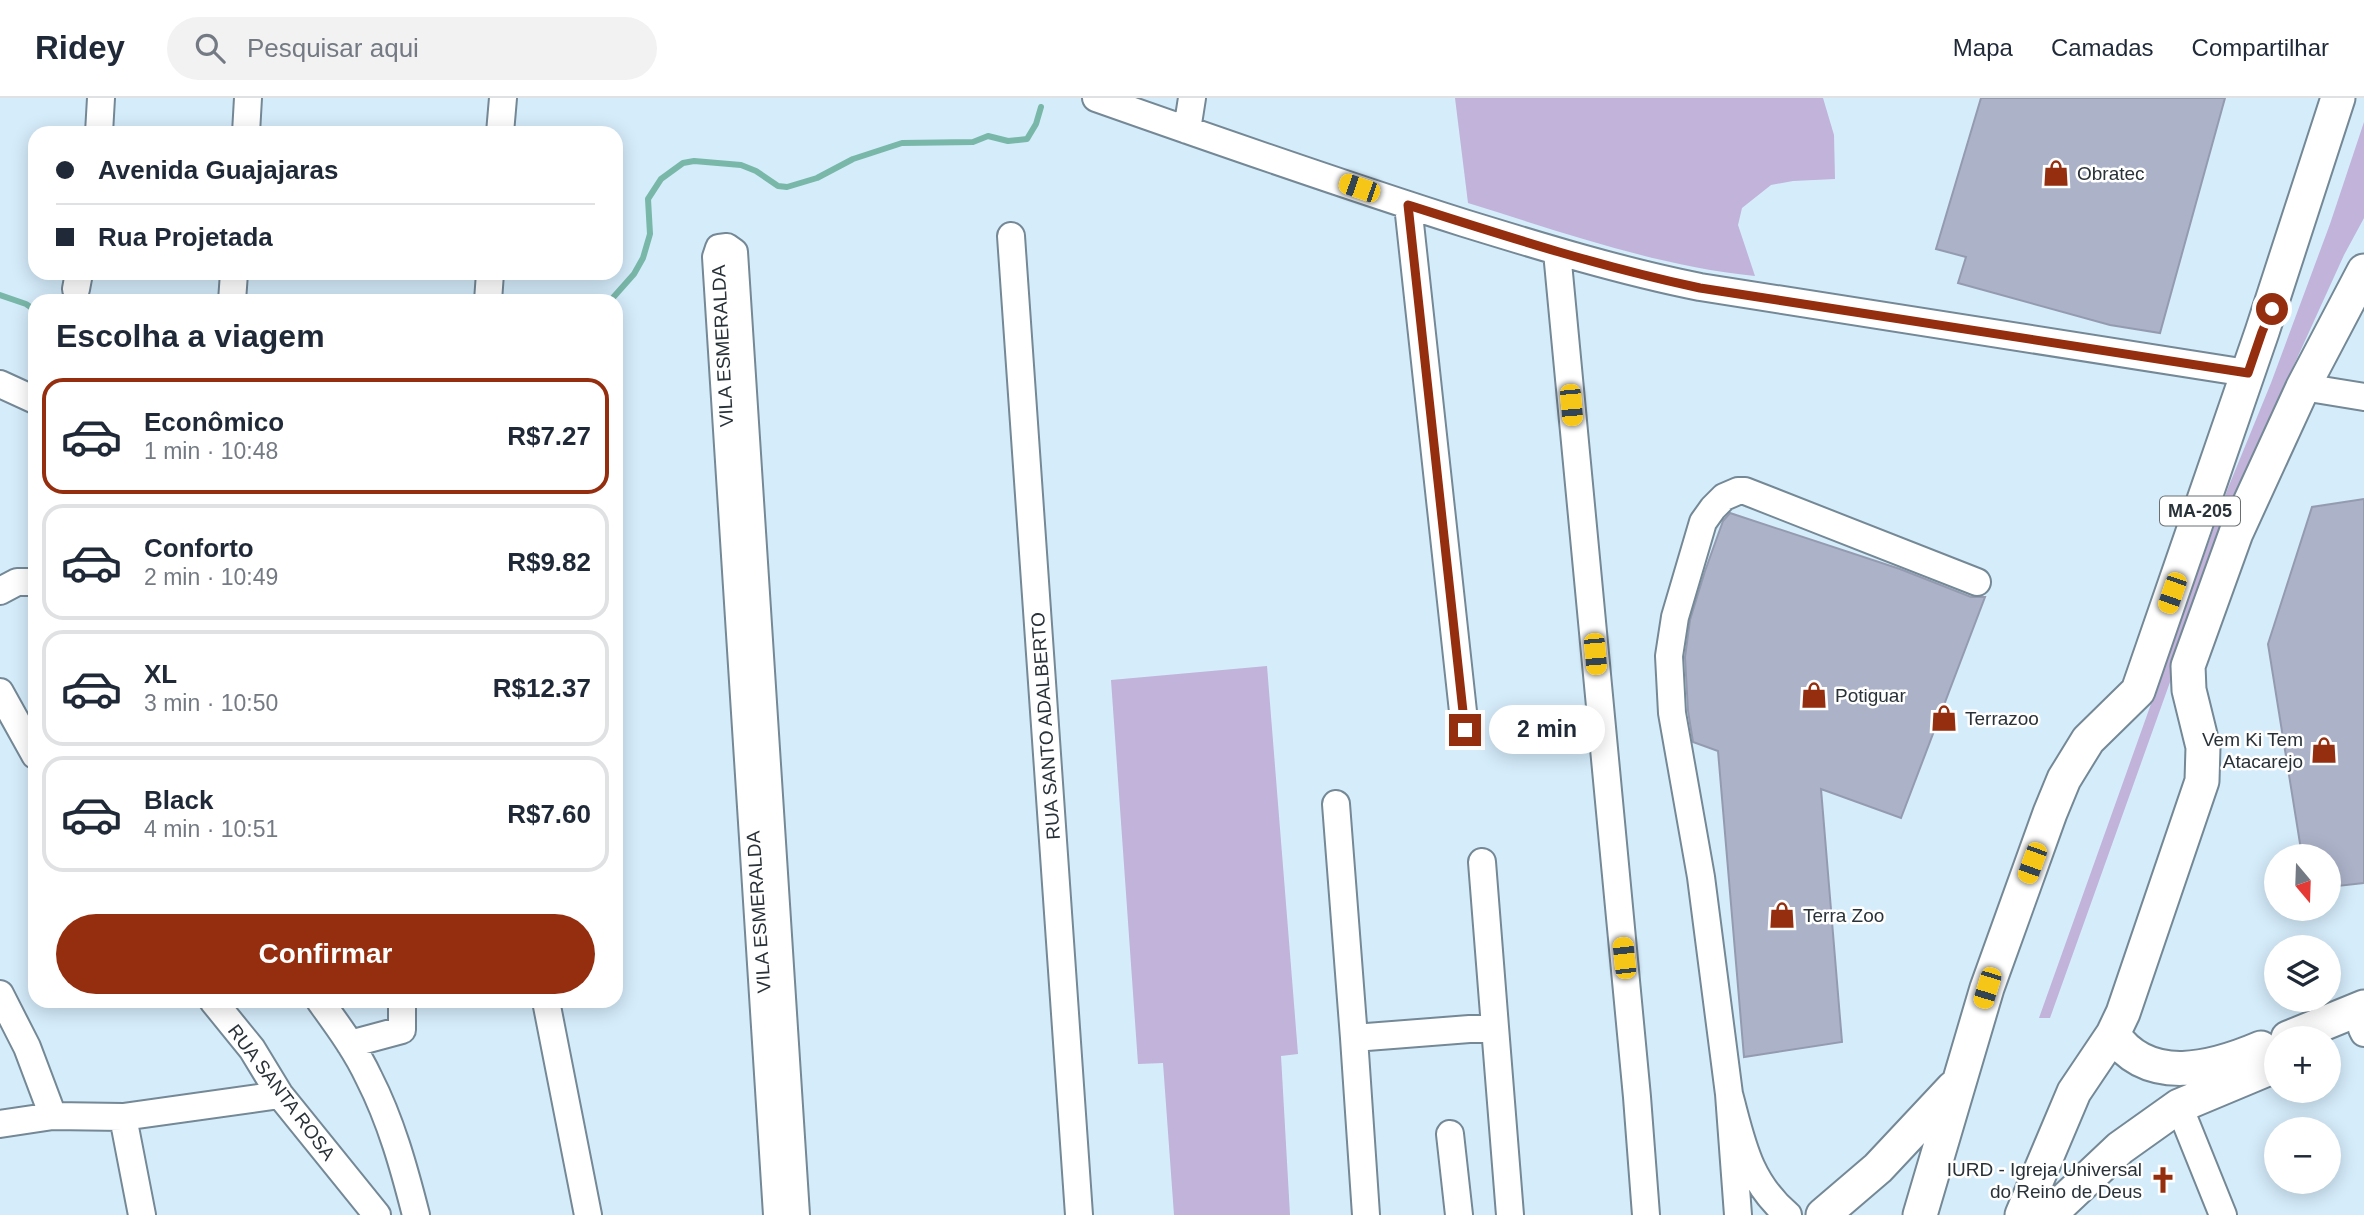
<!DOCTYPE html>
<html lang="pt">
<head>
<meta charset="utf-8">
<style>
  body { margin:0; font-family:Arial,sans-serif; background:#f2f2f3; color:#1f2937; height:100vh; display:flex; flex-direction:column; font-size:26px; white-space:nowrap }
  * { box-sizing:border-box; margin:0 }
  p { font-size:23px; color:#747a83 }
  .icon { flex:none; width:38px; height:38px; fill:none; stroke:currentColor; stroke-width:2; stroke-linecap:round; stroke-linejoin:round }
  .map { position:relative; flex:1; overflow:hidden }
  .panel { position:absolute; left:28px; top:196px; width:595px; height:714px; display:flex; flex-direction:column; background:#fff; border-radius:21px; box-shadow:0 4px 18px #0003 }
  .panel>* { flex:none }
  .guide { position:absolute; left:28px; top:28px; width:595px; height:154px; border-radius:21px; box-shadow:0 4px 18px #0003; display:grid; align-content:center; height:154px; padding:0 28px; background:#fff }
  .needle { width:46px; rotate:161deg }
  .buttons { position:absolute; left:2264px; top:746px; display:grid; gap:14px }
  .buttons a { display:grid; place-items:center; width:77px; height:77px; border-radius:50%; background:#fff; box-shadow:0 4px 18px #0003; font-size:35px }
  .end { position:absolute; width:32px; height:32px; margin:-16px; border:9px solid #952e0e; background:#fff; box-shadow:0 0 0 4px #fff }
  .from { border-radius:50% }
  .bubble { position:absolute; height:49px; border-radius:24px; background:#fff; box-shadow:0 4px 18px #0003; font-size:23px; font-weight:600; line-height:49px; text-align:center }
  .car { position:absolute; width:21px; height:42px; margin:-21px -10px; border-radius:9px; box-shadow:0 0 5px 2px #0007; background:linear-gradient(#f5c518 24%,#345 0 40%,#f5c518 0 76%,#345 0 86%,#f5c518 0) }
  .guide b { display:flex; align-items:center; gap:24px; height:66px; font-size:26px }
  .guide b+b { border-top:2px solid #e0e1e3 }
  .guide i { width:18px; height:18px; background:#1f2937 }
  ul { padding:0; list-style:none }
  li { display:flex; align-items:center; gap:21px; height:116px; margin:0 14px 10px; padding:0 14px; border:4px solid #e0e1e3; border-radius:21px }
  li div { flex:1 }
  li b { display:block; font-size:26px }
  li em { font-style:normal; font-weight:600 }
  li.selected { border-color:#952e0e }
  li>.icon { width:63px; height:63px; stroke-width:1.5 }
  h2 { padding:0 28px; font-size:32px; line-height:84px }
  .primary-button { display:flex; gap:14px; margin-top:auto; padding:14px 28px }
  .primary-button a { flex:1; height:80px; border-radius:42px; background:#952e0e; color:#fff; font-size:28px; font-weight:600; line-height:80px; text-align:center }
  header { display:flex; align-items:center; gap:42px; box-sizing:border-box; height:98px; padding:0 35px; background:#fff; border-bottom:2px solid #e0e1e3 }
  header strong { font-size:33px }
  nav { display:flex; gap:38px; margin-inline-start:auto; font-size:24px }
  .search { width:490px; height:63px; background:#f2f2f3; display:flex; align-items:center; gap:18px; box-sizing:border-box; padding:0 24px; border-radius:38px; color:#747a83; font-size:26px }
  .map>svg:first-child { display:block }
</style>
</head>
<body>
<header>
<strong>Ridey</strong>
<div class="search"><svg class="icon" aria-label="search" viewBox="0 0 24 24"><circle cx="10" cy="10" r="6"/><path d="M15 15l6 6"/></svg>Pesquisar aqui</div>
<nav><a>Mapa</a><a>Camadas</a><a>Compartilhar</a></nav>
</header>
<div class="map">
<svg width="2364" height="1117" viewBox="0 0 2364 1117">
  <rect width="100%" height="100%" fill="#d5ecfb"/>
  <path fill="#c1b3d9" d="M1455,0H1823L1834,37L1835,81L1793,83L1771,87L1742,110L1738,127L1755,178C1656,168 1562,134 1468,105Z
    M2364,24V120L2344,157L2244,377L2050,920H2039L2228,390L2271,285L2330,126Z
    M1267,568L1298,956L1281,958L1290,1117H1174L1163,965L1138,966L1111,582Z"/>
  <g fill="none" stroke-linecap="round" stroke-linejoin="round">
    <path stroke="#79b7a8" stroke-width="6" d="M0,197L26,206L35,212
      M610,203L634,176L643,160L650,136L648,101L661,81L683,65L694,63L741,67L756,73L778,88L787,89L817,80L853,61L902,45L973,44L988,38L1008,43L1027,41L1036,26L1041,9"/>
  </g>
  <path fill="#acb3c9" stroke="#949bb0" stroke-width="2" d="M1981,0H2225L2160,235L2110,227L1958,185L1966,159L1936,151Z
    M2364,401V785L2329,789V758H2302L2268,546L2312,409Z
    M1730,415L1900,471L1971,499H1985L1901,720L1821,691L1842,944L1744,959L1718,653L1693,644L1688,613L1685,559L1690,522L1705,473L1723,423Z"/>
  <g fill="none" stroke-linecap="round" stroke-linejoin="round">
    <defs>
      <path id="minor" d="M1096,0C1218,43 1341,86 1464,125C1542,149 1620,173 1700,189L2247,275
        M1187,32L1192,0
        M99,35L101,0
        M246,35L248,0
        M500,35L503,0
        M1408,107L1465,632
        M1011,138L1079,1117
        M1557,154L1637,999L1646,1117
        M76,191L79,175
        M232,203L234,175
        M488,203L490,175
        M0,286L35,302
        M2303,289L2364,299
        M0,493L17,484H35
        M0,594L35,657
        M1336,706L1354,940L1495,929L1510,1117
        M1482,764L1495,929
        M0,896L27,949L53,1018
        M213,903L252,951L280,997L377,1117
        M320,903C338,928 356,952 369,980C391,1023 404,1070 416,1117
        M546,903L588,1117
        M2362,931L2364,935
        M1354,940L1366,1117
        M350,946L402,932V903
        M1729,996L1701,779L1672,615L1669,558L1675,519L1703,424L1713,410L1724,399L1738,393H1745L1977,484
        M2179,1008L2223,1117
        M123,1019L142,1117
        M0,1026L53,1018L123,1019L280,997
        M1450,1036L1459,1117
        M777,1117L716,159L719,150L727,149L734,154L796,1117
        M1738,1117L1729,996C1742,1044 1748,1083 1788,1117"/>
      <path id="major" d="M2113,936C2148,989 2214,970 2261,950
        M2288,940L2364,909
        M1823,1117L1878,1070L1953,990
        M1920,1117L1987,890L2050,715L2064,681L2088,642L2138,593L2262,234L2338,0
        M2022,1117L2074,994L2113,936L2123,915L2202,683L2203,649L2189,592L2188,568L2236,435L2303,289L2364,173
        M2049,1117L2120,1050L2179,1008L2277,967"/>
    </defs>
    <use href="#minor" stroke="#748896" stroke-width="30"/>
    <use href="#major" stroke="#748896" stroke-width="37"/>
    <use href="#minor" stroke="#fff" stroke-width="26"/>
    <use href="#major" stroke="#fff" stroke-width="33"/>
  </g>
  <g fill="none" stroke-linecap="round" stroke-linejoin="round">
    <path stroke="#952e0e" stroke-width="9" d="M1465,632L1408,107C1505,138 1601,169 1700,190L2248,275L2262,234L2272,211"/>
  </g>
  <defs>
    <symbol id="shop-bare" viewBox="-9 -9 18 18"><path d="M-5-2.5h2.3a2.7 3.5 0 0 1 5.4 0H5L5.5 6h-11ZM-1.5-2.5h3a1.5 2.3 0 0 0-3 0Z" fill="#952e0e" stroke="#fff" stroke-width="2.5" paint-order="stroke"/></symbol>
    <symbol id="church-bare" viewBox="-9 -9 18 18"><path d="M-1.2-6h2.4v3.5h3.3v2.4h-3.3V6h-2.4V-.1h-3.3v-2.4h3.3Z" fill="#952e0e" stroke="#fff" stroke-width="2.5" paint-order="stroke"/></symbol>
  </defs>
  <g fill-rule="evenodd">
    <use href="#shop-bare" x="2037" y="56" width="38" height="38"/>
    <use href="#shop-bare" x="1795" y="578" width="38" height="38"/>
    <use href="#shop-bare" x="1925" y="601" width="38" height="38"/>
    <use href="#shop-bare" x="2305" y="633" width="38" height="38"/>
    <use href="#shop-bare" x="1763" y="798" width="38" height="38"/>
    <use href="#church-bare" x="2144" y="1063" width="38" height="38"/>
  </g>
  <g text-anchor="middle" stroke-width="5" stroke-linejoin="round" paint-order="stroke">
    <rect fill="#fff" stroke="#697074" stroke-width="2" x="2160" y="398.5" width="80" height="29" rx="5"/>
    <g font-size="18" font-weight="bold" fill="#293238">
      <text x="2200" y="419">MA-205</text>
    </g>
    <g font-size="19" fill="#293238" stroke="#fff" text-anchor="start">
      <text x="2077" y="82">Obratec</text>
      <text x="1835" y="604">Potiguar</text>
      <text x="1965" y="627">Terrazoo</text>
      <text x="2303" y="648" text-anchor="end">Vem Ki Tem<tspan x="2303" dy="22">Atacarejo</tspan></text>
      <text x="1803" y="824">Terra Zoo</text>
      <text x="2142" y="1078" text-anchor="end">IURD - Igreja Universal<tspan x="2142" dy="22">do Reino de Deus</tspan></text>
    </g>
    <g font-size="19" fill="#293238" stroke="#fff">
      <text transform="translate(722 248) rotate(-93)" y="7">VILA ESMERALDA</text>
      <text transform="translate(1045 628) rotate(-94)" y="7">RUA SANTO ADALBERTO</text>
      <text transform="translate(758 814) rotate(-94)" y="7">VILA ESMERALDA</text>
      <text transform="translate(282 994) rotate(53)" y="7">RUA SANTA ROSA</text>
    </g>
  </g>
</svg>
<div class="buttons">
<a><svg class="needle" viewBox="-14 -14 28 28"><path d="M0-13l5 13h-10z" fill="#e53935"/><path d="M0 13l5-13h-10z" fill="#747a83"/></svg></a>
<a><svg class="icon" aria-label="layers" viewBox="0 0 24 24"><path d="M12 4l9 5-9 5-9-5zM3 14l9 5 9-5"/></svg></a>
<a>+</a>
<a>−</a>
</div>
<i class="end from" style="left:2272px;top:211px"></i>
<i class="end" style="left:1465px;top:632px"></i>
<div class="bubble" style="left:1489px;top:607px;width:116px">2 min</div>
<i class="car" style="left:1359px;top:90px;rotate:289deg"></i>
<i class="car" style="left:1571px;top:307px;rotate:175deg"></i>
<i class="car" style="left:2172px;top:495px;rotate:199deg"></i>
<i class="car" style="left:1595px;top:556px;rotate:175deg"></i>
<i class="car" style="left:2032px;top:765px;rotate:200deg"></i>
<i class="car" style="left:1624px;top:860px;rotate:354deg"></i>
<i class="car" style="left:1987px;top:890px;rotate:197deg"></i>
<div class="guide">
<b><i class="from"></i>Avenida Guajajaras</b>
<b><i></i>Rua Projetada</b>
</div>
<section class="panel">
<h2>Escolha a viagem</h2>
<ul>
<li class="selected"><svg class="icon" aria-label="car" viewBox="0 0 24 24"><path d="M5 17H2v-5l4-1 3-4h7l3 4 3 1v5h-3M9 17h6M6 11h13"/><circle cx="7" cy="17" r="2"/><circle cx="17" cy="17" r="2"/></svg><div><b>Econômico</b><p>1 min · 10:48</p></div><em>R$7.27</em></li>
<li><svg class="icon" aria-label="car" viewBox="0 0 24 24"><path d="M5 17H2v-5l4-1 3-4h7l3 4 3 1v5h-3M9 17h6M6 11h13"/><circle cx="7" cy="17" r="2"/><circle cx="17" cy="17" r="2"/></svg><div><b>Conforto</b><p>2 min · 10:49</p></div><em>R$9.82</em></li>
<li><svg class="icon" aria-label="car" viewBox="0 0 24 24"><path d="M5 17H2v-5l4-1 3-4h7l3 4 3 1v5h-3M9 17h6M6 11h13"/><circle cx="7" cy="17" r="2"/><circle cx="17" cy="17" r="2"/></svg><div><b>XL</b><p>3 min · 10:50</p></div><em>R$12.37</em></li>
<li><svg class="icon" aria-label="car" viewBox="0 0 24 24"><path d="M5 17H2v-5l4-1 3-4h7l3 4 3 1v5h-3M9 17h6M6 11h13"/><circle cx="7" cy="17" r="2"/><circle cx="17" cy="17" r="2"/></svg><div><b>Black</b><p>4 min · 10:51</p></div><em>R$7.60</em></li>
</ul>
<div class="primary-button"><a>Confirmar</a></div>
</section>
</div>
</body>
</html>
